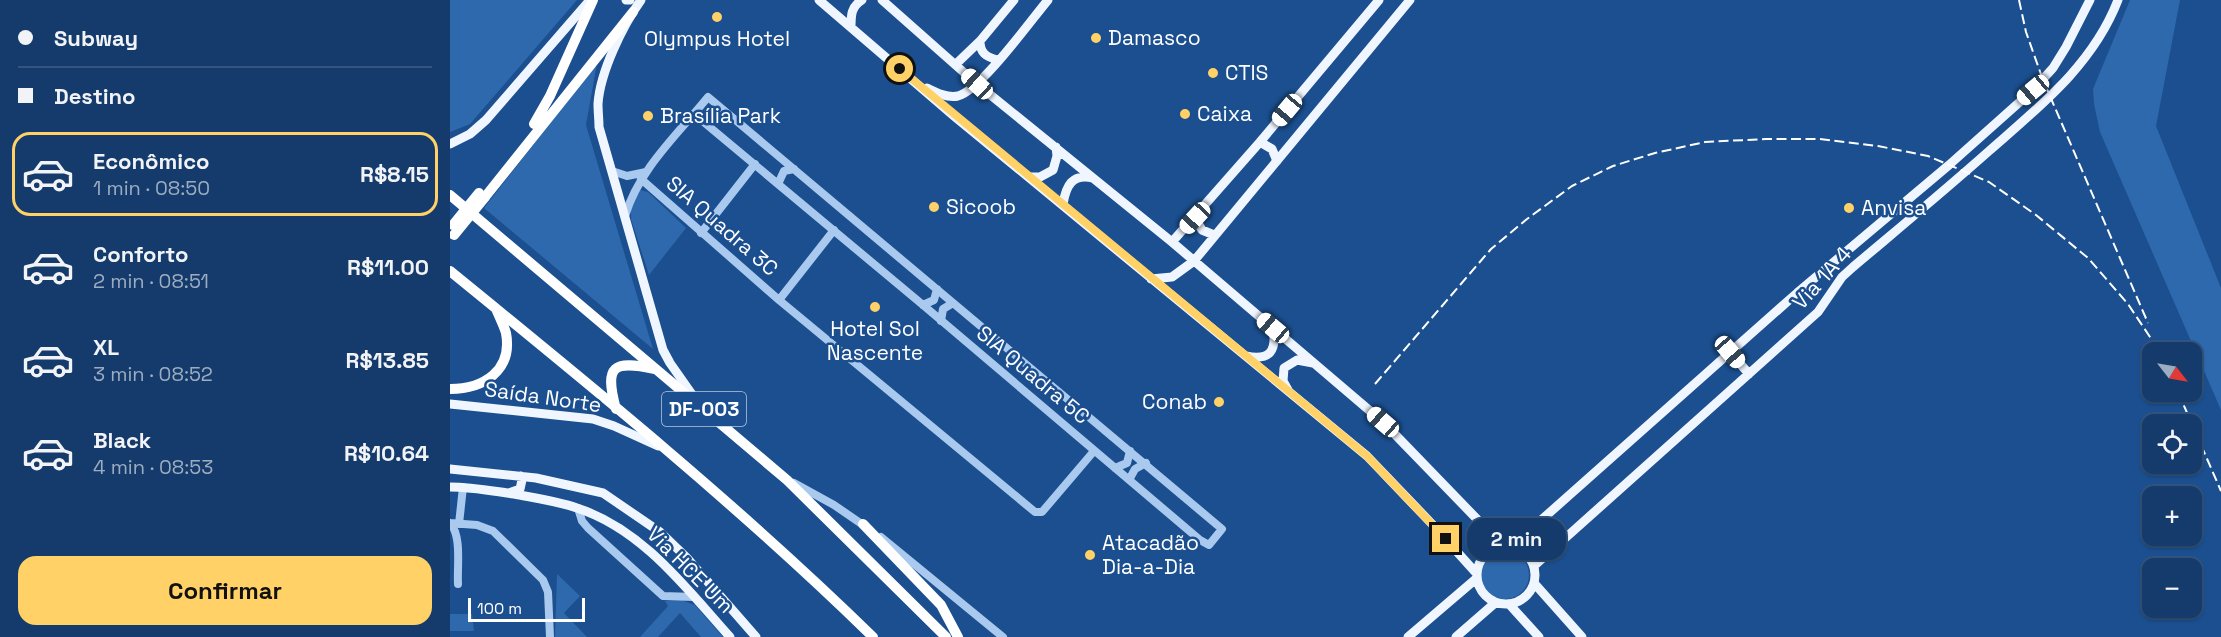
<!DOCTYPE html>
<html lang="pt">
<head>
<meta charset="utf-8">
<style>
  body { margin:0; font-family:"Space Grotesk",sans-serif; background:#1d4271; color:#f1f3f6; height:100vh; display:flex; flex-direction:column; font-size:22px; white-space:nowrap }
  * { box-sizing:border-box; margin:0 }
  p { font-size:20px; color:#9dadc1 }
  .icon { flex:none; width:33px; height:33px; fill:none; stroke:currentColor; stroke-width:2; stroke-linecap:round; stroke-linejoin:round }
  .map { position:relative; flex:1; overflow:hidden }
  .sheet { display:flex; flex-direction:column; background:#143b6b; width:450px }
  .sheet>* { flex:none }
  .banner { display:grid; align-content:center; height:132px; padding:0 18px; background:#143b6b }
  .needle { width:39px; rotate:121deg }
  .controls { position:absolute; left:1692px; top:342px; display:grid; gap:12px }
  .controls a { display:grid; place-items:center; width:60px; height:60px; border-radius:12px; background:#143b6b; box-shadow:0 2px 4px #0004,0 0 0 2px #33557e; font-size:30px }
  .scale { position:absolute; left:18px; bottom:15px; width:117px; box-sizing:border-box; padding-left:6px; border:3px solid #fff; border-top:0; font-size:16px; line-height:21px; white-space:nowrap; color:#fff; -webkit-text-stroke:4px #1b4f8f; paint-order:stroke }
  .end { position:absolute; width:27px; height:27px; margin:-14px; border:8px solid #ffd166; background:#111; box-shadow:0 0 0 3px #111 }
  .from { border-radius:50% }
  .bubble { position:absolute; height:42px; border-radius:18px; background:#143b6b; box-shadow:0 2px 4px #0004,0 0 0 2px #33557e; font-size:20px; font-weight:700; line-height:42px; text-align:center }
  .car { position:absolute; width:18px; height:36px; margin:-18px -9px; border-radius:8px; box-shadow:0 0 4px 2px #0007; background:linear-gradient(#fff 24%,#345 0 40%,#fff 0 76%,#345 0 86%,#fff 0) }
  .banner b { display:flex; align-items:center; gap:21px; height:57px; font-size:22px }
  .banner b+b { border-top:2px solid #33557e }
  .banner i { width:15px; height:15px; background:#f1f3f6 }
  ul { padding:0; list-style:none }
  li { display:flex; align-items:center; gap:18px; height:84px; margin:0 12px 9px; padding:0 6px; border:3px solid transparent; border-radius:18px }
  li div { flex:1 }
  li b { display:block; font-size:22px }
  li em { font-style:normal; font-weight:700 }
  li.active { border-color:#ffd166 }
  li>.icon { width:54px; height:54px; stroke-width:1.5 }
  .action { display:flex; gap:12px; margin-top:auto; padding:12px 18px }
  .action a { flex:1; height:69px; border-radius:18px; background:#ffd166; color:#111; font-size:24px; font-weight:700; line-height:69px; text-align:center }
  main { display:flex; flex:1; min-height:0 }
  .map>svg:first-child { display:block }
</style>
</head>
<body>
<main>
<section class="sheet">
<div class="banner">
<b><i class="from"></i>Subway</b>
<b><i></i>Destino</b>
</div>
<ul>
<li class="active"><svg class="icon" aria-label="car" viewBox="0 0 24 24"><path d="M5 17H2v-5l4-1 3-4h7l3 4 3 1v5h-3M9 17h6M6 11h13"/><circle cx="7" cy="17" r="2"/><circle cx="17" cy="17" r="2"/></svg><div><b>Econômico</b><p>1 min · 08:50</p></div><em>R$8.15</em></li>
<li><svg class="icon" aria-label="car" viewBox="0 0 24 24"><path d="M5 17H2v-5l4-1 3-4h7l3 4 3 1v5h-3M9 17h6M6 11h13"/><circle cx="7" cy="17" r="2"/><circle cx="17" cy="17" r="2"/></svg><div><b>Conforto</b><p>2 min · 08:51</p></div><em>R$11.00</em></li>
<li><svg class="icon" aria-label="car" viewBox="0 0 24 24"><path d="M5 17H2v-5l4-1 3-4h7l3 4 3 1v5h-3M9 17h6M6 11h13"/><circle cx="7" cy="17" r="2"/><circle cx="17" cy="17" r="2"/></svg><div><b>XL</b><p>3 min · 08:52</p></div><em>R$13.85</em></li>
<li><svg class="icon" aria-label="car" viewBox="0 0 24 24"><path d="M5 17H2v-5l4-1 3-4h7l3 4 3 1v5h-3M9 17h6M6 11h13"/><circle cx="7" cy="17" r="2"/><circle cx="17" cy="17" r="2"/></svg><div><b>Black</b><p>4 min · 08:53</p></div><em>R$10.64</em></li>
</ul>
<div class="action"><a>Confirmar</a></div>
</section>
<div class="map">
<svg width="1771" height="637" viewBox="0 0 1771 637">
  <rect width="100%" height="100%" fill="#1b4f8f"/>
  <path fill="#2e69ad" d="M0,0H127L20,124L0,132Z
    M1680,0H1730L1706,126L1771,288V410L1650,132L1644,104L1643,89Z
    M147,63L136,125L203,349L34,208Z
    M190,190L198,192L236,228L199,275L181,219V201Z
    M1031 575a24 24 0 1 1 48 0a24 24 0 1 1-48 0Z
    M107,574L130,596L114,613L137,637H105Z
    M231,600L245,605L273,637H251L230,613L208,637H190L218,606L215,601Z
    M0,614H22L24,631H0Z"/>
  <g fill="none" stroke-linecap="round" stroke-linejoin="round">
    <path stroke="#a9c9ee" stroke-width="8" d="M162,171L177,176L196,172
      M191,179L329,300L585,512H592L644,451
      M328,184L334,171L344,169
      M175,216C189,169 228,134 258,97L772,529L759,545L750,540L473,305L244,114
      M251,233L305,164
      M329,300L384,230
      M473,305L484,300L487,289
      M491,321L493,309L503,303
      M665,468L677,463L680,451
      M679,480L685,469L696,463
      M344,483L384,505L416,527
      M128,508L132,521L138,528L213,596L244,597
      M0,523L27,525L43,531L93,580L98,592L100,637
      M0,523C12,536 7,566 8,584
      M9,524L13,487
      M431,537L553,637"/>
    <path stroke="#f0f6ff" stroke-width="9" d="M176,0H180
      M191,0C173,25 150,72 148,104C148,111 149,120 149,127L213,350L220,363L246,400
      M369,0L504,116L917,456L982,524L1027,574
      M432,0L527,84L722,242L933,422L1053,546
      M401,27C401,15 401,7 412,0
      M530,41C530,53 536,57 548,60
      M506,64L530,41L564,0
      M477,88C487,93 497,98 508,96C531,90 581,20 598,0
      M810,142L822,149L827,161
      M0,144L20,134L36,120L140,0
      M580,177H590L603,170L607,156L606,147
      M613,204C616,186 622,173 643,178
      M745,218L752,230L764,235
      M722,242L810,142L929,0
      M701,279L722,277L744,261L960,0
      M1280,352L1299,374
      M796,356C820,361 827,351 823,328
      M838,390L833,381L834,368L847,360L863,363
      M0,404L143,419L164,426L208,446
      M0,469L86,478L153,493L210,532L237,558L306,637
      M0,487C22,487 42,491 64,494C85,498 107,501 127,508C192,529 236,588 280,637
      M59,493L70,489L72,480L71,476
      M1027 575a29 29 0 1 1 58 0a29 29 0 1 1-58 0Z
      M1062,546L1347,293L1499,165L1583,90L1603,68L1616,47L1640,0
      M1084,566L1368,312L1392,277L1403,267C1448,229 1494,191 1539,151C1589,107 1643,65 1668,0
      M1084,583L1132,637
      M1059,604L1089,637
      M958,637L1027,578
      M1006,637L1045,603"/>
    <path stroke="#fff" stroke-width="10" d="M84,124L100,96L143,0
      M0,195L337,480L496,637
      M35,197L183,12
      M0,271C145,389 290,507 423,637
      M0,389C33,389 63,371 56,333C54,326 50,318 47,311
      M166,409C154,365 163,360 205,369
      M413,524L491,605L508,637"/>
    <path stroke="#fff" stroke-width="2" stroke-dasharray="10 4.5" stroke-linecap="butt" d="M1569,0L1576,32L1593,80L1698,323
      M925,384L1041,249L1077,219L1122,186L1163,166L1205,153L1255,142L1316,139H1369L1428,146L1478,156L1539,182L1586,215L1638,258L1678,304L1710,352
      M1728,392L1771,491"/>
    <path stroke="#fff" stroke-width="10" d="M3,225L29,193
      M4,235L35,197"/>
  </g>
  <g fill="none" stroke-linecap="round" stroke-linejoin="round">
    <path stroke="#ffd166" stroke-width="8" d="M450,69L917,456L996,539"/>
  </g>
  <g fill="#ffd166" stroke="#1b4f8f" stroke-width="2">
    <circle cx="267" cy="17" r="6"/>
    <circle cx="646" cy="38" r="6"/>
    <circle cx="763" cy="73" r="6"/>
    <circle cx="735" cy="114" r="6"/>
    <circle cx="198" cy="116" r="6"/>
    <circle cx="484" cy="207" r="6"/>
    <circle cx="1399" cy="208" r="6"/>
    <circle cx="425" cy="307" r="6"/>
    <circle cx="769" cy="402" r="6"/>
    <circle cx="640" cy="555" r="6"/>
  </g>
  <g text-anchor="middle" stroke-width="5" stroke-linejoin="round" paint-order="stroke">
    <rect fill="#1b4f8f" stroke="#bbcadd" stroke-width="1.5" x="212" y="392" width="84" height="34" rx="4.5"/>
    <g font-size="20" font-weight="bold" fill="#fff">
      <text x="254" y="416">DF-003</text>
    </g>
    <g font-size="21" fill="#fff" stroke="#1b4f8f" text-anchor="start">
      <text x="658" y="45">Damasco</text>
      <text x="267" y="46" text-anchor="middle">Olympus Hotel</text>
      <text x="775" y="80">CTIS</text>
      <text x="747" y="121">Caixa</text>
      <text x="210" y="123">Brasília Park</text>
      <text x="496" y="214">Sicoob</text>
      <text x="1411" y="215">Anvisa</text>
      <text x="425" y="336" text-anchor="middle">Hotel Sol<tspan x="425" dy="24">Nascente</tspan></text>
      <text x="757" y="409" text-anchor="end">Conab</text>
      <text x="652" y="550">Atacadão<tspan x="652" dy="24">Dia-a-Dia</tspan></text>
    </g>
    <g font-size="21" fill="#fff" stroke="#1b4f8f">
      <text transform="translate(272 226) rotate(41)" y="7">SIA Quadra 3C</text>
      <text transform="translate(1372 278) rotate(-48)" y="7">Via 1A 4</text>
      <text transform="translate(583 375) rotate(40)" y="7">SIA Quadra 5C</text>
      <text transform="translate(93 397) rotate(8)" y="7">Saída Norte</text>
      <text transform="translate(240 570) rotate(45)" y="7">Via HCE Um</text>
    </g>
  </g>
</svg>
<div class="controls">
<a><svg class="needle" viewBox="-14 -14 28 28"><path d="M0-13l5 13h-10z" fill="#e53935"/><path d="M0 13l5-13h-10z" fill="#9dadc1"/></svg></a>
<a><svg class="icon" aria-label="locate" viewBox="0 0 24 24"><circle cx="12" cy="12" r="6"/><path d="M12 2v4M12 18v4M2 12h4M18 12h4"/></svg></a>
<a>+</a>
<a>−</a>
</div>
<div class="scale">100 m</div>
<i class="end from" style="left:450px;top:69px"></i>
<i class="end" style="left:996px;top:539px"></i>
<div class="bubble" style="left:1017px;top:518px;width:99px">2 min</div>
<i class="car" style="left:527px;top:84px;rotate:313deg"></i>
<i class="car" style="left:1583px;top:90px;rotate:230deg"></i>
<i class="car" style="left:837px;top:110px;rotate:220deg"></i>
<i class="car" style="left:745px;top:218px;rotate:223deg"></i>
<i class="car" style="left:823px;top:328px;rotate:310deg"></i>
<i class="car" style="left:1280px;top:352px;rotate:139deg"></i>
<i class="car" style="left:933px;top:422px;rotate:311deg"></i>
</div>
</main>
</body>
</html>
